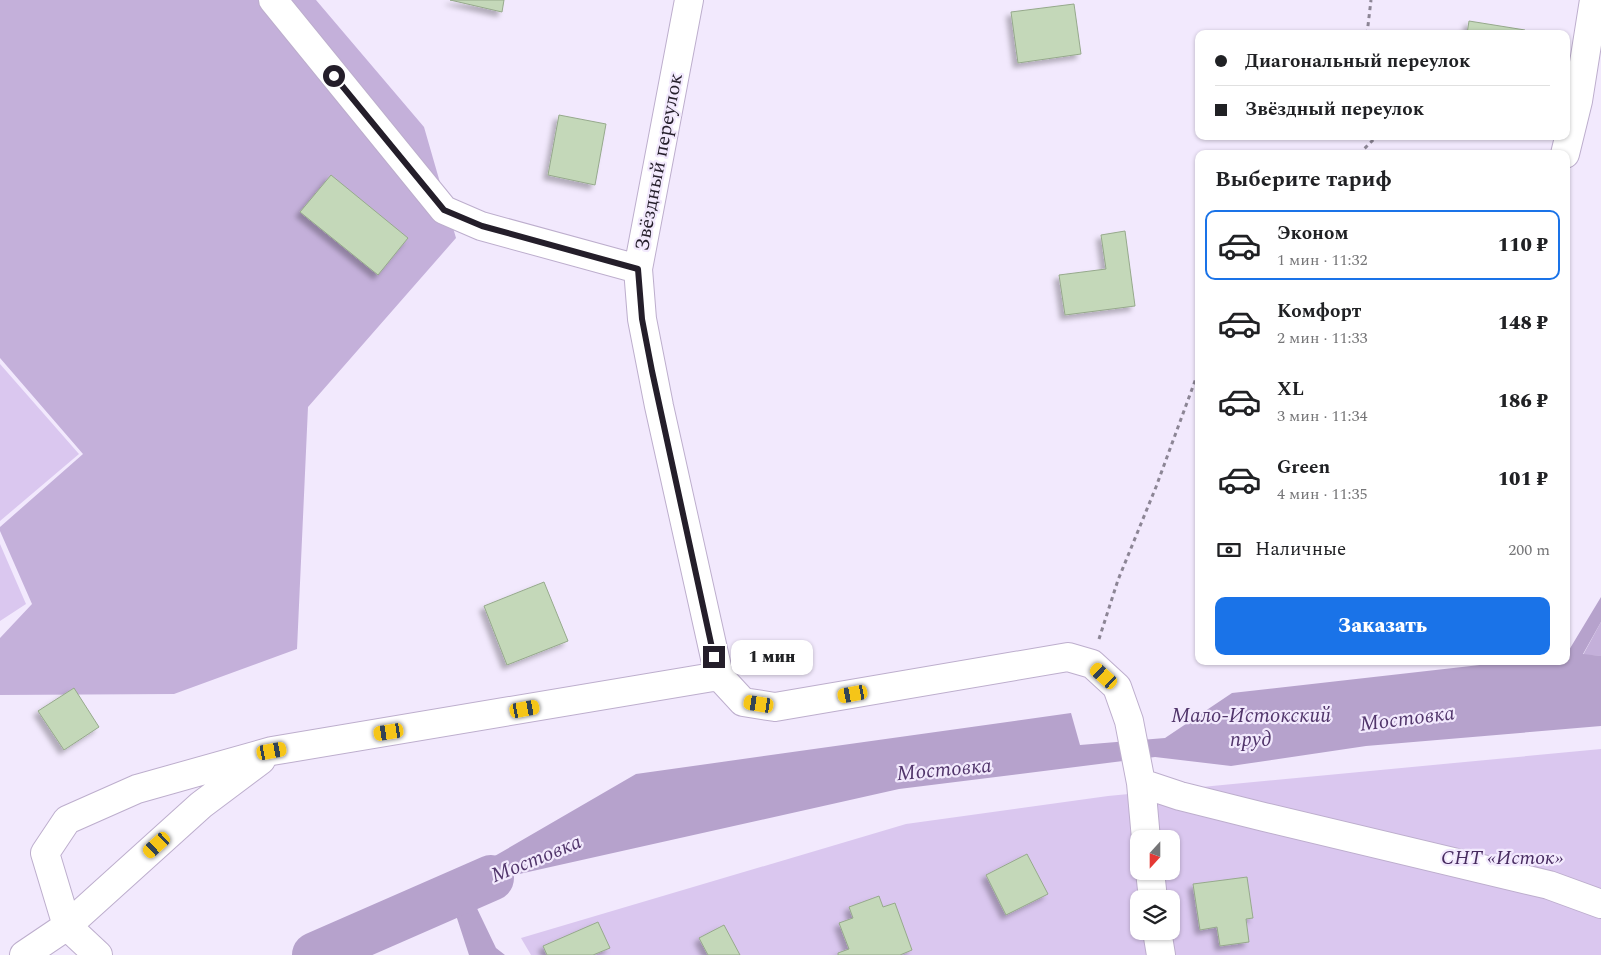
<!DOCTYPE html>
<html lang="ru">
<head>
<meta charset="utf-8">
<style>
  body { margin:0; font-family:Spectral,serif; background:#f6f6f6; color:#202124; height:100vh; display:flex; flex-direction:column; font-size:19px; white-space:nowrap }
  * { box-sizing:border-box; margin:0 }
  p { font-size:16px; color:#757577 }
  .icon { flex:none; width:28px; height:28px; fill:none; stroke:currentColor; stroke-width:2; stroke-linecap:round; stroke-linejoin:round }
  .map { position:relative; flex:1; overflow:hidden }
  .side { position:absolute; left:1195px; top:150px; width:375px; height:515px; display:flex; flex-direction:column; background:#fff; border-radius:10px; box-shadow:0 1px 4px #0004 }
  .side>* { flex:none }
  .top-card { position:absolute; left:1195px; top:30px; width:375px; height:110px; border-radius:10px; box-shadow:0 1px 4px #0004; display:grid; align-content:center; height:110px; padding:0 20px; background:#fff }
  .needle { width:32px; rotate:201deg }
  .tools { position:absolute; left:1130px; top:830px; display:grid; gap:10px }
  .tools a { display:grid; place-items:center; width:50px; height:50px; border-radius:10px; background:#fff; box-shadow:0 1px 4px #0004; font-size:25px }
  .end { position:absolute; width:22px; height:22px; margin:-11px; border:6px solid #241e2a; background:#fff; box-shadow:0 0 0 2px #fff }
  .from { border-radius:50% }
  .bubble { position:absolute; height:35px; border-radius:10px; background:#fff; box-shadow:0 1px 4px #0004; font-size:16px; font-weight:800; line-height:35px; text-align:center }
  .car { position:absolute; width:15px; height:30px; margin:-15px -8px; border-radius:6px; box-shadow:0 0 4px 1px #0007; background:linear-gradient(#f5c518 24%,#345 0 40%,#f5c518 0 76%,#345 0 86%,#f5c518 0) }
  .top-card b { display:flex; align-items:center; gap:18px; height:48px; font-size:19px }
  .top-card b+b { border-top:1px solid #e0e0e0 }
  .top-card i { width:12px; height:12px; background:#202124 }
  ul { padding:0; list-style:none }
  li { display:flex; align-items:center; gap:15px; height:70px; margin:0 10px 8px; padding:0 10px; border:2px solid transparent; border-radius:10px }
  li div { flex:1 }
  li b { display:block; font-size:19px }
  li em { font-style:normal; font-weight:800 }
  li.active { border-color:#1a73e8 }
  li>.icon { width:45px; height:45px; stroke-width:1.5 }
  h2 { padding:0 20px; font-size:22px; line-height:60px }
  .pay { display:flex; align-items:center; gap:12px; height:55px; padding:0 20px; font-size:19px }
  .pay p { margin-inline-start:auto }
  .action { display:flex; gap:10px; margin-top:auto; padding:10px 20px }
  .action a { flex:1; height:58px; border-radius:10px; background:#1a73e8; color:#fff; font-size:20px; font-weight:800; line-height:58px; text-align:center }
  .map>svg:first-child { display:block }
</style>
</head>
<body>
<div class="map">
<svg width="1601" height="955" viewBox="0 0 1601 955">
  <defs>
    <filter id="shadow"><feDropShadow dx="-4.5" dy="4.5" stdDeviation="2.5" flood-color="#0004"/></filter>
  </defs>
  <rect width="100%" height="100%" fill="#f2e9fd"/>
  <path fill="#dac7ef" fill-rule="evenodd" d="M0,364L79,454L0,521Z
    M0,544L26,604L0,621Z
    M1601,749V955H531L521,938L906,824L1108,796ZM1139,839H1171V871H1139ZM1139,899H1171V931H1139Z"/>
  <path fill="#c4b0da" d="M0,0H316L424,127L456,238L308,407L297,649L174,694L0,695V638L32,604L0,531V527L83,454L0,358Z
    M1601,622V656L1583,655Z"/>
  <path fill="#b6a2cc" d="M1601,597V622L1583,654L1601,656V726L1366,746L1231,766L1155,757L899,789L506,877L472,898L496,948L505,955H469L455,912L433,904L451,872L493,857L636,774L1071,713L1080,745L1165,738L1232,693L1515,661H1566V655Z"/>
  <g fill="none" stroke-linecap="round" stroke-linejoin="round">
    <path stroke="#b6a2cc" stroke-width="46" d="M315,955L491,878"/>
  </g>
  <path fill="#c4d8b9" stroke="#96a98c" filter="url(#shadow)" d="M450,0H504L502,12Z
    M1074,4L1081,54L1018,63L1011,12Z
    M1469,21L1525,30V34H1467Z
    M559,115L606,124L595,185L548,175Z
    M331,175L408,238L378,275L300,212Z
    M1125,231L1135,306L1065,315L1059,275L1106,269L1101,235Z
    M544,582L568,641L507,665L484,606Z
    M74,688L99,727L64,750L38,711Z
    M1027,854L1048,894L1006,915L986,875Z
    M1247,877L1253,918L1246,919L1249,942L1220,946L1217,927L1200,930L1193,884Z
    M879,896L883,907L895,903L912,950L900,955H838V953L849,949L839,923L853,918L849,907Z
    M598,922L610,948L593,955H547L543,946Z
    M724,925L740,955H708L699,938Z"/>
  <g fill="none" stroke-linecap="round" stroke-linejoin="round">
    <defs>
      <path id="minor" d="M273,0L444,210L481,226L638,269
        M689,0L638,269L642,319L659,406L719,676
        M1565,154L1578,101L1594,0
        M719,676L743,702L775,707L1068,657L1092,664L1117,687L1129,721L1141,783L1146,839
        M1141,783L1180,796L1264,817L1549,885L1601,904
        M1150,871L1153,899
        M1157,931L1161,955
        M24,955L67,926L201,805L261,760
        M98,955L67,926L45,853L67,820L137,789L272,751L719,676"/>
    </defs>
    <use href="#minor" stroke="#bdaecd" stroke-width="30"/>
    <path stroke="#8c8595" stroke-width="3" stroke-dasharray="4 4" stroke-linecap="butt" d="M1367,34L1371,0
      M1359,154L1377,136
      M1099,639L1118,580L1156,487L1199,370"/>
    <use href="#minor" stroke="#fff" stroke-width="28"/>
  </g>
  <g fill="none" stroke-linecap="round" stroke-linejoin="round">
    <path stroke="#241e2a" stroke-width="6" d="M334,76L444,210L482,226L638,269L642,319L652,371L714,657"/>
  </g>
  <g text-anchor="middle" stroke-width="4.5" stroke-linejoin="round" paint-order="stroke">
    <g font-size="20" fill="#241e2a" stroke="#f2e9fd">
      <text transform="translate(658 162) rotate(-79)" y="7">Звёздный переулок</text>
    </g>
    <g font-size="20" font-style="italic" fill="#472b60" stroke="#f2e9fd">
      <text x="1502" y="864">СНТ «Исток»</text>
    </g>
    <g font-size="21" font-style="italic" fill="#51356b" stroke="#f2e9fd">
      <text x="1251" y="722">Мало-Истокский<tspan x="1251" dy="24">пруд</tspan></text>
      <text transform="translate(1407 718) rotate(-7)" y="7">Мостовка</text>
      <text transform="translate(944 769) rotate(-5)" y="7">Мостовка</text>
      <text transform="translate(536 858) rotate(-22)" y="7">Мостовка</text>
    </g>
  </g>
</svg>
<div class="tools">
<a><svg class="needle" viewBox="-14 -14 28 28"><path d="M0-13l5 13h-10z" fill="#e53935"/><path d="M0 13l5-13h-10z" fill="#757577"/></svg></a>
<a><svg class="icon" aria-label="layers" viewBox="0 0 24 24"><path d="M12 4l9 5-9 5-9-5zM3 14l9 5 9-5"/></svg></a>
</div>
<i class="end from" style="left:334px;top:76px"></i>
<i class="end" style="left:714px;top:657px"></i>
<div class="bubble" style="left:731px;top:640px;width:82px">1 мин</div>
<i class="car" style="left:1104px;top:676px;rotate:312deg"></i>
<i class="car" style="left:853px;top:694px;rotate:260deg"></i>
<i class="car" style="left:759px;top:704px;rotate:279deg"></i>
<i class="car" style="left:525px;top:709px;rotate:80deg"></i>
<i class="car" style="left:389px;top:732px;rotate:261deg"></i>
<i class="car" style="left:272px;top:751px;rotate:80deg"></i>
<i class="car" style="left:157px;top:845px;rotate:228deg"></i>
<div class="top-card">
<b><i class="from"></i>Диагональный переулок</b>
<b><i></i>Звёздный переулок</b>
</div>
<section class="side">
<h2>Выберите тариф</h2>
<ul>
<li class="active"><svg class="icon" aria-label="car" viewBox="0 0 24 24"><path d="M5 17H2v-5l4-1 3-4h7l3 4 3 1v5h-3M9 17h6M6 11h13"/><circle cx="7" cy="17" r="2"/><circle cx="17" cy="17" r="2"/></svg><div><b>Эконом</b><p>1 мин · 11:32</p></div><em>110 ₽</em></li>
<li><svg class="icon" aria-label="car" viewBox="0 0 24 24"><path d="M5 17H2v-5l4-1 3-4h7l3 4 3 1v5h-3M9 17h6M6 11h13"/><circle cx="7" cy="17" r="2"/><circle cx="17" cy="17" r="2"/></svg><div><b>Комфорт</b><p>2 мин · 11:33</p></div><em>148 ₽</em></li>
<li><svg class="icon" aria-label="car" viewBox="0 0 24 24"><path d="M5 17H2v-5l4-1 3-4h7l3 4 3 1v5h-3M9 17h6M6 11h13"/><circle cx="7" cy="17" r="2"/><circle cx="17" cy="17" r="2"/></svg><div><b>XL</b><p>3 мин · 11:34</p></div><em>186 ₽</em></li>
<li><svg class="icon" aria-label="car" viewBox="0 0 24 24"><path d="M5 17H2v-5l4-1 3-4h7l3 4 3 1v5h-3M9 17h6M6 11h13"/><circle cx="7" cy="17" r="2"/><circle cx="17" cy="17" r="2"/></svg><div><b>Green</b><p>4 мин · 11:35</p></div><em>101 ₽</em></li>
</ul>
<div class="pay"><svg class="icon" aria-label="cash" viewBox="0 0 24 24"><path d="M3 7h18v10H3z"/><circle cx="12" cy="12" r="2"/></svg>Наличные<p>200 m</p></div>
<div class="action"><a>Заказать</a></div>
</section>
</div>
</body>
</html>
